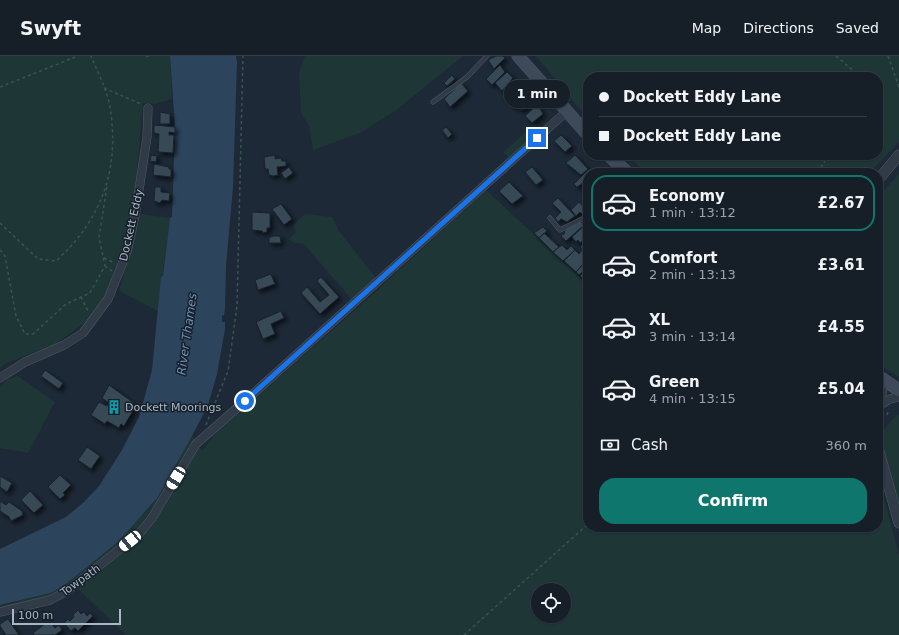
<!DOCTYPE html>
<html lang="en">
<head>
<meta charset="utf-8">
<style>
  body { margin:0; font-family:"DejaVu Sans",sans-serif; background:#232c34; color:#f1f3f6; height:100vh; display:flex; flex-direction:column; font-size:15px; white-space:nowrap }
  * { box-sizing:border-box; margin:0 }
  p { font-size:13px; color:#9ea2a8 }
  .icon { flex:none; width:22px; height:22px; fill:none; stroke:currentColor; stroke-width:2; stroke-linecap:round; stroke-linejoin:round }
  .map { position:relative; flex:1; overflow:hidden }
  .sheet { position:absolute; left:583px; top:112px; width:300px; height:364px; display:flex; flex-direction:column; background:#161f28; border-radius:16px; box-shadow:0 1px 3px #0004,0 0 0 1px #353d45 }
  .sheet>* { flex:none }
  .guide { position:absolute; left:583px; top:16px; width:300px; height:88px; border-radius:16px; box-shadow:0 1px 3px #0004,0 0 0 1px #353d45; display:grid; align-content:center; height:88px; padding:0 16px; background:#161f28 }
  .controls { position:absolute; left:531px; top:527px; display:grid; gap:8px }
  .controls a { display:grid; place-items:center; width:40px; height:40px; border-radius:50%; background:#161f28; box-shadow:0 1px 3px #0004,0 0 0 1px #353d45; font-size:20px }
  .scale { position:absolute; left:12px; bottom:10px; width:109px; box-sizing:border-box; padding-left:4px; border:2px solid #aab6c4; border-top:0; font-size:11px; line-height:14px; white-space:nowrap; color:#aab6c4; -webkit-text-stroke:3px #16202b; paint-order:stroke }
  .end { position:absolute; width:18px; height:18px; margin:-9px; border:5px solid #1a73e8; background:#fff; box-shadow:0 0 0 2px #fff }
  .from { border-radius:50% }
  .bubble { position:absolute; height:28px; border-radius:14px; background:#161f28; box-shadow:0 1px 3px #0004,0 0 0 1px #353d45; font-size:13px; font-weight:600; line-height:28px; text-align:center }
  .car { position:absolute; width:12px; height:24px; margin:-12px -6px; border-radius:5px; box-shadow:0 0 3px 1px #0007; background:linear-gradient(#fff 24%,#345 0 40%,#fff 0 76%,#345 0 86%,#fff 0) }
  .guide b { display:flex; align-items:center; gap:14px; height:38px; font-size:15px }
  .guide b+b { border-top:1px solid #353d45 }
  .guide i { width:10px; height:10px; background:#f1f3f6 }
  ul { padding:7px 0 0; list-style:none }
  li { display:flex; align-items:center; gap:12px; height:56px; margin:0 8px 6px; padding:0 8px; border:2px solid transparent; border-radius:16px }
  li div { flex:1 }
  li b { display:block; font-size:15px }
  li em { font-style:normal; font-weight:600 }
  li.on { border-color:#0f766e }
  li>.icon { width:36px; height:36px; stroke-width:1.5 }
  .pay { display:flex; align-items:center; gap:10px; height:44px; padding:0 16px; font-size:15px }
  .pay p { margin-inline-start:auto }
  .cta { display:flex; gap:8px; margin-top:auto; padding:8px 16px }
  .cta a { flex:1; height:46px; border-radius:16px; background:#0f766e; color:#fff; font-size:16px; font-weight:600; line-height:46px; text-align:center }
  header { display:flex; align-items:center; gap:24px; box-sizing:border-box; height:56px; padding:0 20px; background:#161f28; border-bottom:1px solid #353d45 }
  header strong { font-size:19px }
  nav { display:flex; gap:22px; margin-inline-start:auto; font-size:14px }
  .map>svg:first-child { display:block }
</style>
</head>
<body>
<header>
<strong>Swyft</strong>
<nav><a>Map</a><a>Directions</a><a>Saved</a></nav>
</header>
<div class="map">
<svg width="899" height="579" viewBox="0 0 899 579">
  <defs>
    <filter id="shadow"><feDropShadow dx="3" dy="3" stdDeviation="2" flood-color="#0009"/></filter>
  </defs>
  <rect width="100%" height="100%" fill="#1d2936"/>
  <path fill="#1f3637" fill-rule="evenodd" d="M0,0H170L172,43L155,48L143,47L135,139L123,200L104,247L83,268L55,288L4,308L0,312Z
    M305,0H463L395,55L360,77L313,94L309,70L301,57L299,16Z
    M536,0H899V86L869,117H646L627,99H878V21H588V61L578,51Z
    M535,68L541,75L510,103L503,96Z
    M899,118V321L878,308V141Z
    M486,134L588,229V338L581,346L588,354V471H878V420L899,499V579H126L75,530L42,543L0,554V550C19,544 44,540 61,532L119,484L151,450L192,380L202,395L218,375L373,238ZM538,534H564V560H538Z
    M141,158L170,162L158,255L119,235Z
    M305,158L332,161L339,175L376,222L352,244L304,188L294,187L289,183L296,176L293,169Z
    M18,320L55,346L28,397L0,392V331L8,323Z
    M899,358V446L895,437L882,385C882,372 889,366 899,358Z"/>
  <path fill="#2d445d" d="M170,0H236L237,6L233,131L226,210L225,253L224,259L222,260V266H225V273L217,318L208,349L192,380L157,442L120,484L61,532L50,537L0,549V493L66,461L84,446L99,430L122,394L139,361L152,314L161,221L163,220L170,162L172,161L175,70Z"/>
  <path fill="#394857" stroke="#18222d" filter="url(#shadow)" d="M496,0H503L505,2L494,13L488,4Z
    M500,9L505,16L492,29L486,23Z
    M507,16L513,22L502,35L495,27Z
    M452,19L455,23L447,30L444,27Z
    M461,27L468,35L450,51L444,43Z
    M517,29L523,36L511,44L506,39Z
    M523,38L525,41L526,39L533,47L524,54L523,52L520,54L516,49L513,51L511,48Z
    M536,50L538,52L539,51L543,58L532,67L525,60Z
    M160,56L170,58V68H160Z
    M154,69L175,71V77L169,76V79H174L173,97L158,96L159,78L154,77Z
    M446,71L452,78L448,82L442,74Z
    M561,79L572,90L565,96L554,85Z
    M151,99L157,100L156,106L150,105Z
    M275,99V103L281,102L282,105H286V110L277,111L278,119L273,120L269,119L268,113H265L264,101Z
    M575,99L588,113L581,119L566,107Z
    M154,108L169,111V113H171V121L153,119Z
    M289,111L293,117L285,123L281,117Z
    M532,111L543,124L536,129L525,116Z
    M589,113L594,117H588V129L583,127L577,131L574,128Z
    M509,126L523,140L512,148L499,135Z
    M155,131H161V136L170,137L169,145L162,144L160,147L154,145Z
    M558,142L575,160L567,166L561,163L558,166L555,162L561,156L552,147Z
    M579,146L587,155L583,159L580,156L576,160L571,154Z
    M281,148L292,163L284,169L272,153Z
    M252,156L270,157V172H267V176L263,177L262,175L252,174Z
    M580,165L584,169L566,185L561,180L565,177L564,176L569,170L575,167L576,169Z
    M587,167L588,180L580,187L578,184L576,186L572,181Z
    M543,171L547,175L539,182L534,177Z
    M544,177L559,191L553,196L539,182Z
    M273,180H280L281,187H269V182Z
    M562,189L567,194L571,190L575,194L563,205L553,196Z
    M575,194L579,198L582,194L586,198L584,200L587,204L576,216L564,205Z
    M587,204L588,211L579,219L576,216Z
    M588,212V228L580,220Z
    M271,218L275,228L258,234L255,224Z
    M321,221L339,241L320,258L301,237L307,231L320,246L329,239L317,225Z
    M281,255L284,262L271,268L275,278L263,283L256,266Z
    M45,314L63,327L59,333L41,320Z
    M109,329L134,347L132,351L134,353L124,370L121,368L119,372L107,365L105,368L91,359L99,346L107,350L109,347L102,342Z
    M87,391L100,400L91,413L78,404Z
    M60,419L71,429L63,437L65,439L60,443L48,431Z
    M0,420L12,427L7,436L0,431Z
    M30,435L43,449L34,457L21,444Z
    M0,445L6,449L9,446L22,455L23,459L11,465L9,461L0,455Z
    M78,554L81,558L84,556L87,560L90,557L93,560L78,575L75,572L71,575L64,567L68,563L70,565L74,561L73,559Z
    M8,563L19,579H6L0,570V568Z
    M46,567L48,569L51,567L55,572L59,569L62,574L55,579H34L33,577Z"/>
  <g fill="none" stroke-linecap="round" stroke-linejoin="round">
    <defs>
      <path id="service" d="M433,46L467,21L487,0
        M550,162L560,174L588,160
        M584,191L588,194"/>
      <path id="minor" d="M0,322L25,306L64,289L83,277L108,243L127,196L135,160L147,81L148,52
        M878,350L890,343L899,341
        M0,556L50,544L67,535L139,478L152,462L196,388L245,345L566,56"/>
      <path id="tertiary" d="M878,124L899,99
        M878,344L881,338L883,324
        M878,392L899,467"/>
      <path id="secondary" d="M518,0L588,79
        M608,99L628,117
        M878,320L899,334"/>
    </defs>
    <use href="#service" stroke="#4e5965" stroke-width="5"/>
    <use href="#minor" stroke="#4e5965" stroke-width="9"/>
    <use href="#tertiary" stroke="#4e5965" stroke-width="11"/>
    <use href="#secondary" stroke="#4e5965" stroke-width="13"/>
    <path stroke="#3c5355" stroke-width="1.5" stroke-dasharray="3 3" stroke-linecap="butt" d="M146,0H150
      M836,0L861,21
      M888,0L899,31
      M0,31L78,0
      M104,32L141,48
      M878,39L883,46L881,55L878,59
      M818,117L828,99
      M0,167L38,203L56,205C102,163 120,113 110,51C107,34 98,17 91,0
      M0,194L5,200L16,260L25,278H33L66,248L90,237L105,210L99,181L107,130
      M104,202L115,207
      M105,210L112,215
      M81,241L89,257
      M887,359L889,353
      M206,369L228,315L237,250L243,0
      M464,579L588,468"/>
    <use href="#service" stroke="#303b47" stroke-width="4"/>
    <use href="#minor" stroke="#303b47" stroke-width="8"/>
    <use href="#tertiary" stroke="#303b47" stroke-width="10"/>
    <use href="#secondary" stroke="#3e4a5a" stroke-width="12"/>
  </g>
  <g fill="none" stroke-linecap="round" stroke-linejoin="round">
    <path stroke="#1a73e8" stroke-width="5" d="M245,345L537,82"/>
  </g>
  <defs>
    <symbol id="building-bare" viewBox="-9 -9 18 18"><path d="M-4-6H4V6H1V3H-1V6H-4ZM-2.5-4.3h1.7v1.8h-1.7ZM.8-4.3h1.7v1.8H.8ZM-2.5-1h1.7V.8h-1.7ZM.8-1h1.7V.8H.8Z" fill="#0f9aa8" stroke="#16202b" stroke-width="2.5" paint-order="stroke"/></symbol>
  </defs>
  <g fill-rule="evenodd">
    <use href="#building-bare" x="104" y="341" width="20" height="20"/>
  </g>
  <g text-anchor="middle" stroke-width="3" stroke-linejoin="round" paint-order="stroke">
    <g font-size="11" fill="#aab6c4" stroke="#16202b">
      <text transform="translate(131 169) rotate(-77)" y="4">Dockett Eddy</text>
      <text transform="translate(80 524) rotate(-36)" y="4">Towpath</text>
    </g>
    <g font-size="11" fill="#aab6c4" stroke="#16202b" text-anchor="start">
      <text x="125" y="355">Dockett Moorings</text>
    </g>
    <g font-size="12" font-style="italic" fill="#6f8eb0" stroke="#16202b">
      <text transform="translate(187 278) rotate(-82)" y="4">River Thames</text>
    </g>
  </g>
</svg>
<div class="controls">
<a><svg class="icon" aria-label="locate" viewBox="0 0 24 24"><circle cx="12" cy="12" r="6"/><path d="M12 2v4M12 18v4M2 12h4M18 12h4"/></svg></a>
</div>
<div class="scale">100 m</div>
<i class="end from" style="left:245px;top:345px"></i>
<i class="end" style="left:537px;top:82px"></i>
<div class="bubble" style="left:504px;top:24px;width:66px">1 min</div>
<i class="car" style="left:176px;top:422px;rotate:211deg"></i>
<i class="car" style="left:130px;top:485px;rotate:231deg"></i>
<div class="guide">
<b><i class="from"></i>Dockett Eddy Lane</b>
<b><i></i>Dockett Eddy Lane</b>
</div>
<section class="sheet">
<ul>
<li class="on"><svg class="icon" aria-label="car" viewBox="0 0 24 24"><path d="M5 17H2v-5l4-1 3-4h7l3 4 3 1v5h-3M9 17h6M6 11h13"/><circle cx="7" cy="17" r="2"/><circle cx="17" cy="17" r="2"/></svg><div><b>Economy</b><p>1 min · 13:12</p></div><em>£2.67</em></li>
<li><svg class="icon" aria-label="car" viewBox="0 0 24 24"><path d="M5 17H2v-5l4-1 3-4h7l3 4 3 1v5h-3M9 17h6M6 11h13"/><circle cx="7" cy="17" r="2"/><circle cx="17" cy="17" r="2"/></svg><div><b>Comfort</b><p>2 min · 13:13</p></div><em>£3.61</em></li>
<li><svg class="icon" aria-label="car" viewBox="0 0 24 24"><path d="M5 17H2v-5l4-1 3-4h7l3 4 3 1v5h-3M9 17h6M6 11h13"/><circle cx="7" cy="17" r="2"/><circle cx="17" cy="17" r="2"/></svg><div><b>XL</b><p>3 min · 13:14</p></div><em>£4.55</em></li>
<li><svg class="icon" aria-label="car" viewBox="0 0 24 24"><path d="M5 17H2v-5l4-1 3-4h7l3 4 3 1v5h-3M9 17h6M6 11h13"/><circle cx="7" cy="17" r="2"/><circle cx="17" cy="17" r="2"/></svg><div><b>Green</b><p>4 min · 13:15</p></div><em>£5.04</em></li>
</ul>
<div class="pay"><svg class="icon" aria-label="cash" viewBox="0 0 24 24"><path d="M3 7h18v10H3z"/><circle cx="12" cy="12" r="2"/></svg>Cash<p>360 m</p></div>
<div class="cta"><a>Confirm</a></div>
</section>
</div>
</body>
</html>
